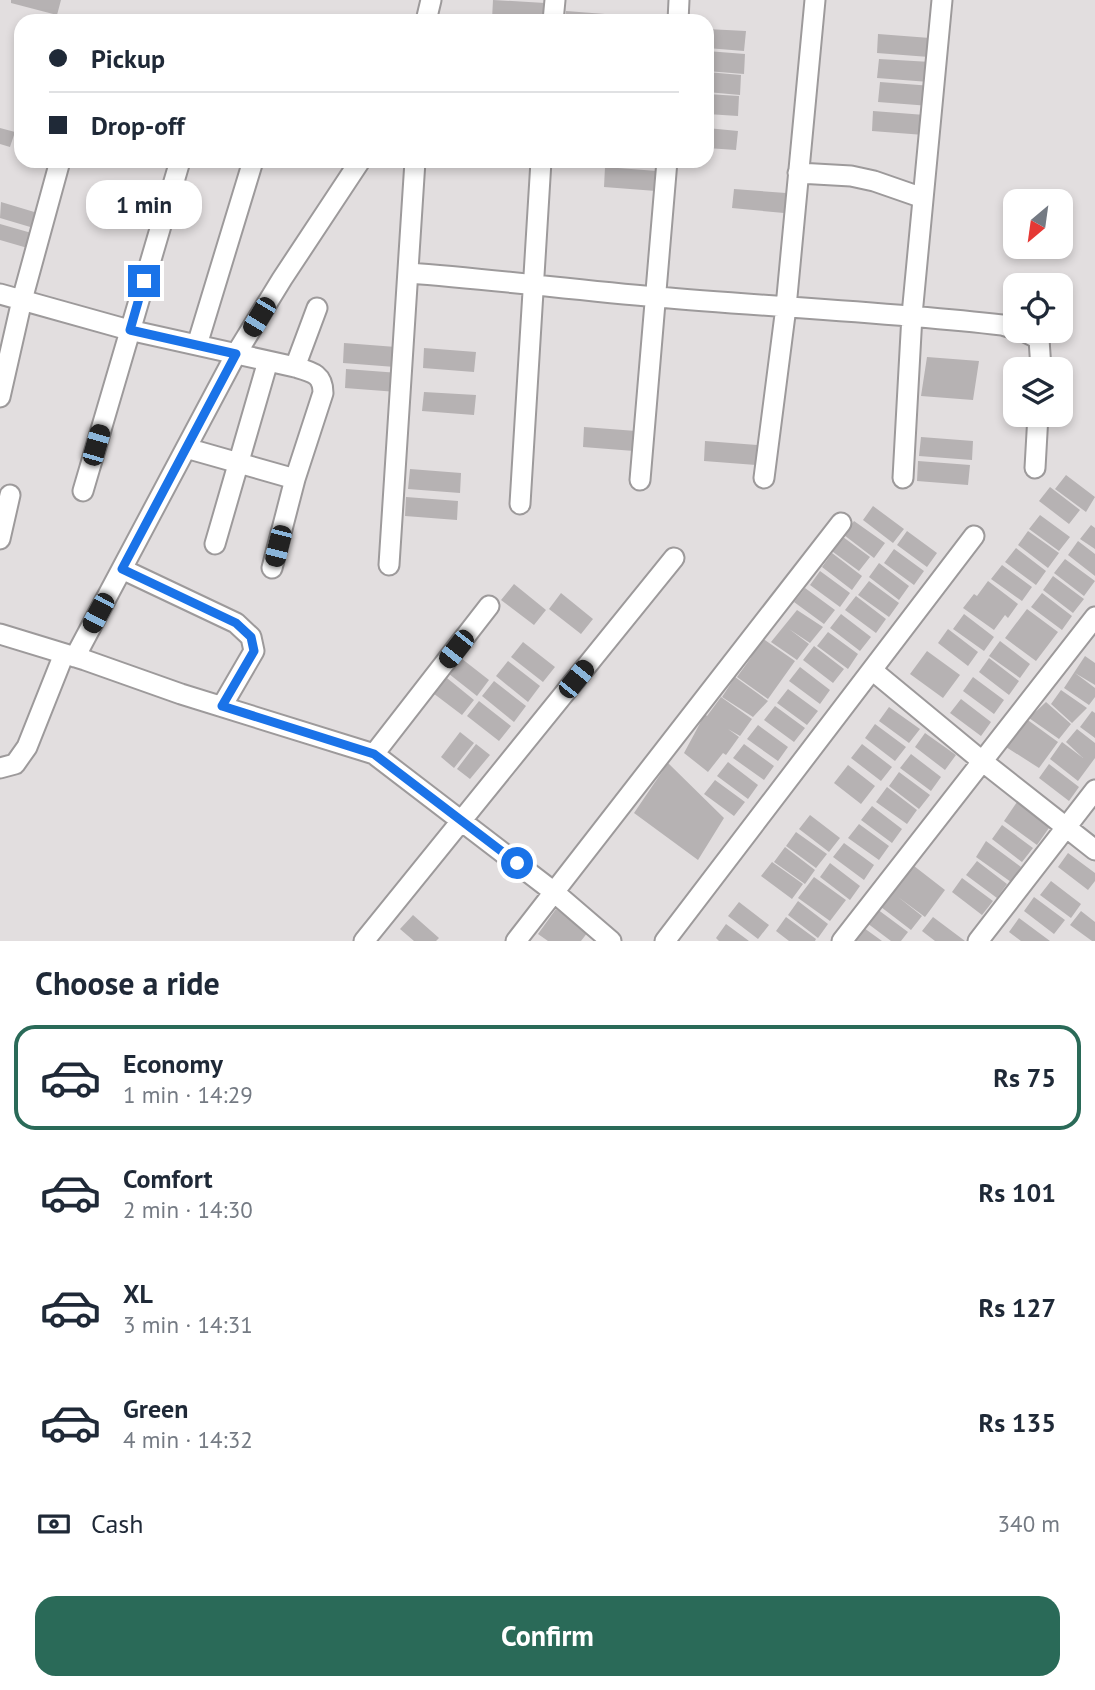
<!DOCTYPE html>
<html lang="en">
<head>
<meta charset="utf-8">
<style>
  body { margin:0; font-family:"PT Sans",sans-serif; background:#f6f6f7; color:#1f2937; height:100vh; display:flex; flex-direction:column; font-size:26px; white-space:nowrap }
  * { box-sizing:border-box; margin:0 }
  p { font-size:23px; color:#747a83 }
  .icon { flex:none; width:38px; height:38px; fill:none; stroke:currentColor; stroke-width:2; stroke-linecap:round; stroke-linejoin:round }
  .map { position:relative; height:941px; overflow:hidden }
  .details { display:flex; flex-direction:column; background:#fff; flex:1 }
  .details>* { flex:none }
  .top-card { position:absolute; left:14px; top:14px; width:700px; height:154px; border-radius:21px; box-shadow:0 4px 10px #0003; display:grid; align-content:center; height:154px; padding:0 35px; background:#fff }
  .needle { width:46px; rotate:209deg }
  .controls { position:absolute; left:1003px; top:189px; display:grid; gap:14px }
  .controls a { display:grid; place-items:center; width:70px; height:70px; border-radius:14px; background:#fff; box-shadow:0 4px 10px #0003; font-size:35px }
  .end { position:absolute; width:32px; height:32px; margin:-16px; border:9px solid #1a73e8; background:#fff; box-shadow:0 0 0 4px #fff }
  .from { border-radius:50% }
  .bubble { position:absolute; height:49px; border-radius:21px; background:#fff; box-shadow:0 4px 10px #0003; font-size:23px; font-weight:800; line-height:49px; text-align:center }
  .car { position:absolute; width:21px; height:42px; margin:-21px -10px; border-radius:9px; box-shadow:0 0 5px 2px #0007; background:linear-gradient(#222 24%,#8ab4d8 0 40%,#222 0 76%,#8ab4d8 0 86%,#222 0) }
  .top-card b { display:flex; align-items:center; gap:24px; height:66px; font-size:26px }
  .top-card b+b { border-top:2px solid #e0e1e3 }
  .top-card i { width:18px; height:18px; background:#1f2937 }
  ul { padding:0; list-style:none }
  li { display:flex; align-items:center; gap:21px; height:105px; margin:0 14px 10px; padding:0 21px; border:4px solid transparent; border-radius:21px }
  li div { flex:1 }
  li b { display:block; font-size:26px }
  li em { font-style:normal; font-weight:800 }
  li.active { border-color:#2a6a58 }
  li>.icon { width:63px; height:63px; stroke-width:1.5 }
  h2 { padding:0 35px; font-size:32px; line-height:84px }
  .pay { display:flex; align-items:center; gap:18px; height:77px; padding:0 35px; font-size:26px }
  .pay p { margin-inline-start:auto }
  .button { display:flex; gap:14px; margin-top:auto; padding:14px 35px }
  .button a { flex:1; height:80px; border-radius:21px; background:#2a6a58; color:#fff; font-size:28px; font-weight:800; line-height:80px; text-align:center }
  .map>svg:first-child { display:block }
</style>
</head>
<body>
<div class="map">
<svg width="1095" height="941" viewBox="0 0 1095 941">
  <rect width="100%" height="100%" fill="#e2dedf"/>
  <path fill="#b6b2b3" d="M11,0H61L57,15L11,3Z
    M493,0L545,3L544,21L492,19Z
    M566,11L618,15V21H565Z
    M707,29L746,31L744,51L707,48Z
    M878,34L930,38L929,57L877,53Z
    M707,51L745,54L744,74L707,71Z
    M879,59L931,62L929,82L877,78Z
    M707,72L741,75L740,95L707,92Z
    M880,82L932,86L930,106L878,102Z
    M707,94L739,96L738,116L707,114Z
    M873,111L925,115L924,135L872,131Z
    M0,128L15,132L10,147L0,144Z
    M707,128L738,131L736,150L707,148Z
    M615,161H657L656,166L615,163Z
    M605,167L657,171L656,191L604,187Z
    M734,189L786,193L784,213L732,208Z
    M1,202L41,214L37,229L0,218Z
    M0,224L35,234L31,249L0,240Z
    M344,343L396,347L395,367L343,363Z
    M424,348L476,352L474,372L423,368Z
    M927,357L979,361L973,400L921,396Z
    M346,369L399,373L397,392L345,388Z
    M424,392L476,395L474,415L422,411Z
    M584,427L636,431L634,451L583,447Z
    M921,437L973,441L972,460L919,456Z
    M705,441L757,445L756,465L704,461Z
    M918,461L970,465L968,485L917,481Z
    M410,469L461,473L460,493L408,489Z
    M1066,475L1095,497L1086,512L1055,489Z
    M1050,487L1080,510L1069,524L1039,501Z
    M406,497L458,501L457,520L405,516Z
    M873,506L904,529L893,543L863,520Z
    M1040,515L1070,537L1059,551L1029,529Z
    M854,521L885,543L874,558L844,535Z
    M1091,525L1095,528V549L1080,539Z
    M907,531L937,553L927,567L897,545Z
    M1028,531L1059,553L1048,568L1018,545Z
    M839,534L870,557L859,571L829,549Z
    M1078,541L1095,554V576L1068,555Z
    M1016,548L1046,571L1036,585L1005,562Z
    M894,549L924,571L914,585L884,563Z
    M832,553L862,576L852,590L822,567Z
    M1065,559L1095,581L1084,596L1054,573Z
    M879,563L909,586L899,600L869,577Z
    M1002,565L1032,587L1022,601L991,579Z
    M820,571L850,593L840,607L810,585Z
    M1053,576L1084,599L1073,613L1043,590Z
    M869,581L899,603L889,617L858,595Z
    M988,581L1018,604L1008,618L1005,615L994,630L963,608L974,594L977,596Z
    M514,584L546,610L534,625L501,600Z
    M805,588L835,610L824,624L794,602Z
    M561,593L593,619L581,634L549,609Z
    M1042,593L1072,616L1062,630L1031,607Z
    M856,596L886,619L876,633L845,610Z
    M1027,609L1058,632L1036,661L1005,638Z
    M797,610L823,627L810,643L789,629L809,644L797,660L771,642Z
    M841,614L871,637L860,651L830,628Z
    M964,614L994,637L984,651L953,629Z
    M948,629L978,652L968,666L938,643Z
    M828,632L858,654L848,669L817,646Z
    M762,638L795,661L768,699L737,677L750,659Z
    M1000,641L1030,664L1020,678L989,656Z
    M523,642L555,667L543,682L511,657Z
    M814,646L844,669L833,683L803,660Z
    M927,651L960,675L943,698L910,674Z
    M457,655L489,680L477,696L444,670Z
    M1085,656L1095,663V685L1075,673L1095,688V697L1089,705L1064,688Z
    M989,658L1019,681L1009,695L979,672Z
    M508,661L540,686L528,702L496,676Z
    M800,667L830,690L820,704L789,681Z
    M442,674L474,700L462,715L429,690Z
    M735,677L768,701L753,717L722,697Z
    M973,677L1004,700L994,714L963,691Z
    M494,681L526,706L514,722L482,696Z
    M788,689L818,711L807,725L777,703Z
    M1061,690L1087,708L1072,723L1051,704Z
    M721,697L752,719L740,736L728,729L739,737L726,755L723,753L708,772L684,753L705,714L707,716Z
    M961,699L991,722L981,736L950,713Z
    M479,701L511,726L499,741L467,716Z
    M1046,702L1071,724L1059,739L1029,718Z
    M775,706L805,728L794,742L764,720Z
    M889,707L920,729L909,743L879,721Z
    M1092,711L1095,713V738L1080,727Z
    M1025,718L1058,742L1039,768L1006,747Z
    M875,724L906,747L895,761L865,738Z
    M758,725L788,747L778,761L747,739Z
    M1077,729L1095,743V758L1078,781L1050,759L1062,742L1083,758L1066,742Z
    M460,732L474,743L454,768L441,757Z
    M925,733L956,755L945,770L915,747Z
    M476,744L490,755L470,779L457,769Z
    M744,744L774,766L764,780L733,758Z
    M862,744L892,767L881,781L851,758Z
    M911,754L941,777L931,791L900,768Z
    M728,762L758,785L748,799L717,776Z
    M668,763L724,818L698,860L634,813Z
    M1049,764L1079,787L1069,801L1039,778Z
    M848,765L875,786L861,804L834,783Z
    M899,772L930,795L919,809L889,786Z
    M715,780L745,802L734,816L704,794Z
    M887,787L917,810L907,824L876,802Z
    M1017,802L1051,825L1037,845L1004,821Z
    M872,806L902,829L892,843L861,820Z
    M810,815L840,838L829,852L799,829Z
    M859,824L889,846L879,860L848,838Z
    M1002,825L1033,848L1022,862L992,839Z
    M796,832L827,854L816,868L786,846Z
    M986,841L1021,867L1011,882L976,857Z
    M844,843L874,865L864,880L833,857Z
    M785,847L815,870L805,884L774,862Z
    M1068,853L1095,873V881L1088,890L1058,867Z
    M977,861L1007,884L997,898L966,875Z
    M772,862L803,884L792,899L761,876Z
    M830,863L860,886L850,900L820,877Z
    M914,866L945,890L925,917L898,897L922,916L911,930L881,907Z
    M814,877L846,900L830,921L798,898Z
    M962,878L993,901L982,915L952,892Z
    M1051,881L1081,904L1071,918L1040,895Z
    M1034,897L1065,920L1054,934L1024,911Z
    M798,901L828,924L818,938L788,915Z
    M739,902L769,925L758,939L728,916Z
    M556,909L588,932L581,941H548L538,934Z
    M877,909L908,932L901,941H891L867,923Z
    M1081,911L1095,922V941H1092L1070,925Z
    M413,915L439,938L436,941H414L400,929Z
    M786,917L816,939L815,941H789L776,931Z
    M933,917L965,941H935L922,931Z
    M1019,918L1050,941H1021L1009,932Z
    M726,924L749,941H719L716,938Z
    M864,928L882,941H855Z"/>
  <g fill="none" stroke-linecap="round" stroke-linejoin="round">
    <defs>
      <path id="minor" d="M426,21L431,0
        M553,21L555,0
        M678,21L679,0
        M798,173L851,176L874,181L923,198
        M408,273C491,279 574,290 657,297C772,307 887,312 1002,325L1015,329
        M0,294L129,330L295,367C312,372 323,374 323,393L295,479L272,568
        M1023,331L1039,339L1041,369
        M197,345L253,161
        M295,367L317,308
        M0,397L22,300L60,161
        M186,448L295,479
        M1035,468L1038,415
        M764,478L786,307L815,0
        M903,478L912,315L942,0
        M640,480L667,161
        M83,491L180,161
        M520,504L541,161
        M0,539L10,495
        M215,544L268,361
        M389,565L415,161
        M122,569L236,623L251,637L254,651L222,706
        M0,634L85,660L181,694L374,754L554,892L611,941
        M75,657L236,354L282,279L360,161
        M872,670L982,761L1095,850
        M374,754L489,606
        M0,768L15,764L27,747L64,654
        M364,941L674,558
        M516,941L841,523
        M665,941L974,536
        M842,941L1095,617
        M978,941L1095,790"/>
    </defs>
    <use href="#minor" stroke="#9d9a9b" stroke-width="23"/>
    <use href="#minor" stroke="#fff" stroke-width="19"/>
  </g>
  <g fill="none" stroke-linecap="round" stroke-linejoin="round">
    <path stroke="#1a73e8" stroke-width="9" d="M144,281L130,330L236,354L122,569L236,623L251,637L254,651L222,706L374,754L517,863"/>
  </g>
</svg>
<div class="controls">
<a><svg class="needle" viewBox="-14 -14 28 28"><path d="M0-13l5 13h-10z" fill="#e53935"/><path d="M0 13l5-13h-10z" fill="#747a83"/></svg></a>
<a><svg class="icon" aria-label="locate" viewBox="0 0 24 24"><circle cx="12" cy="12" r="6"/><path d="M12 2v4M12 18v4M2 12h4M18 12h4"/></svg></a>
<a><svg class="icon" aria-label="layers" viewBox="0 0 24 24"><path d="M12 4l9 5-9 5-9-5zM3 14l9 5 9-5"/></svg></a>
</div>
<i class="end from" style="left:517px;top:863px"></i>
<i class="end" style="left:144px;top:281px"></i>
<div class="bubble" style="left:86px;top:180px;width:116px">1 min</div>
<i class="car" style="left:259px;top:317px;rotate:211deg"></i>
<i class="car" style="left:96px;top:445px;rotate:16deg"></i>
<i class="car" style="left:278px;top:546px;rotate:194deg"></i>
<i class="car" style="left:98px;top:613px;rotate:208deg"></i>
<i class="car" style="left:456px;top:649px;rotate:218deg"></i>
<i class="car" style="left:576px;top:679px;rotate:39deg"></i>
<div class="top-card">
<b><i class="from"></i>Pickup</b>
<b><i></i>Drop-off</b>
</div>
</div>
<section class="details">
<h2>Choose a ride</h2>
<ul>
<li class="active"><svg class="icon" aria-label="car" viewBox="0 0 24 24"><path d="M5 17H2v-5l4-1 3-4h7l3 4 3 1v5h-3M9 17h6M6 11h13"/><circle cx="7" cy="17" r="2"/><circle cx="17" cy="17" r="2"/></svg><div><b>Economy</b><p>1 min · 14:29</p></div><em>Rs 75</em></li>
<li><svg class="icon" aria-label="car" viewBox="0 0 24 24"><path d="M5 17H2v-5l4-1 3-4h7l3 4 3 1v5h-3M9 17h6M6 11h13"/><circle cx="7" cy="17" r="2"/><circle cx="17" cy="17" r="2"/></svg><div><b>Comfort</b><p>2 min · 14:30</p></div><em>Rs 101</em></li>
<li><svg class="icon" aria-label="car" viewBox="0 0 24 24"><path d="M5 17H2v-5l4-1 3-4h7l3 4 3 1v5h-3M9 17h6M6 11h13"/><circle cx="7" cy="17" r="2"/><circle cx="17" cy="17" r="2"/></svg><div><b>XL</b><p>3 min · 14:31</p></div><em>Rs 127</em></li>
<li><svg class="icon" aria-label="car" viewBox="0 0 24 24"><path d="M5 17H2v-5l4-1 3-4h7l3 4 3 1v5h-3M9 17h6M6 11h13"/><circle cx="7" cy="17" r="2"/><circle cx="17" cy="17" r="2"/></svg><div><b>Green</b><p>4 min · 14:32</p></div><em>Rs 135</em></li>
</ul>
<div class="pay"><svg class="icon" aria-label="cash" viewBox="0 0 24 24"><path d="M3 7h18v10H3z"/><circle cx="12" cy="12" r="2"/></svg>Cash<p>340 m</p></div>
<div class="button"><a>Confirm</a></div>
</section>
</body>
</html>
